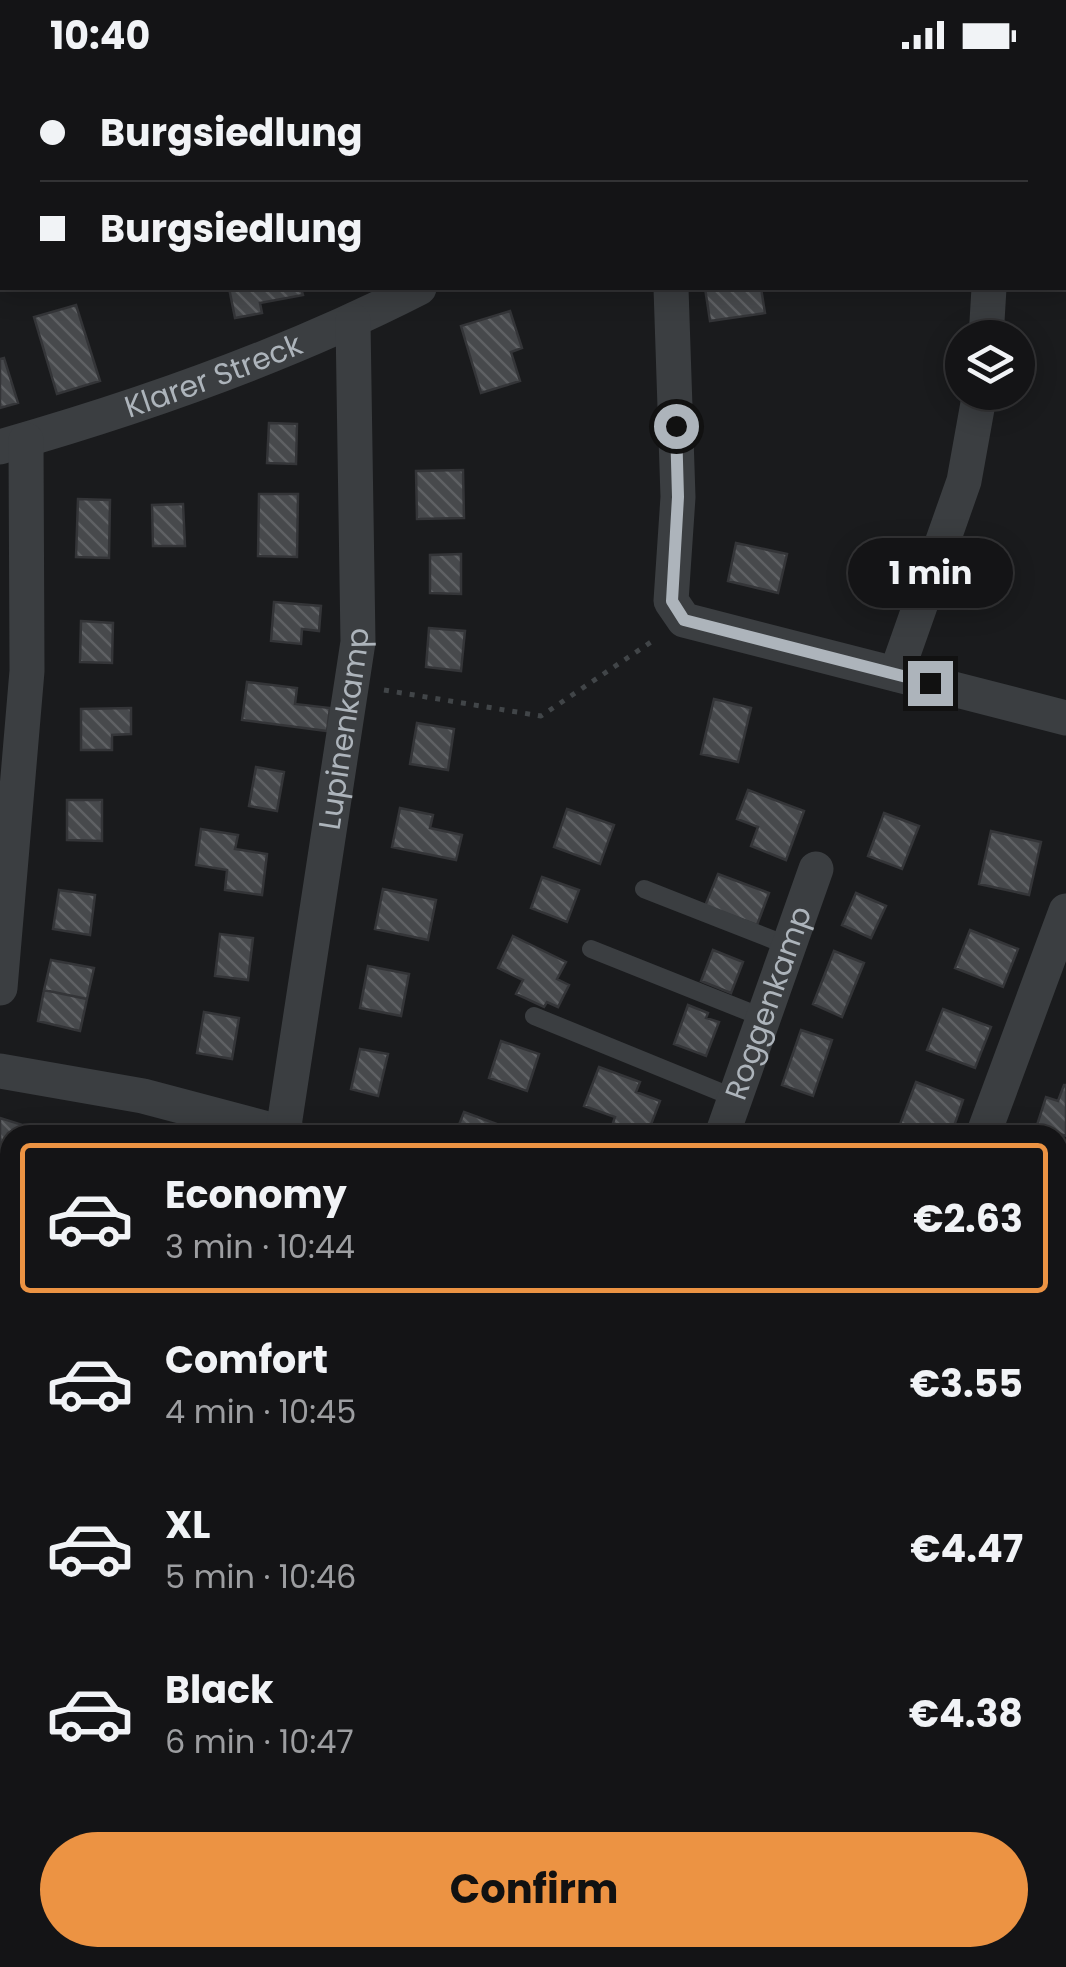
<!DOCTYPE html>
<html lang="en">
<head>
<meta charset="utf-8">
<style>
  body { margin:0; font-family:Poppins,sans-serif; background:#212123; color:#f1f3f6; height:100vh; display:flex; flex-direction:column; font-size:38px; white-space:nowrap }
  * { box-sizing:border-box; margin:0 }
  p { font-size:32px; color:#9d9ea1 }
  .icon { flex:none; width:55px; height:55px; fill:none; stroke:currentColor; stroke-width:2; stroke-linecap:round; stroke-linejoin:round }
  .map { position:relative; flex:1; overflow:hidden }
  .side { position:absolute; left:0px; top:1055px; width:1068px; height:842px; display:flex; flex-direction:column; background:#141416; border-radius:30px 30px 0 0; box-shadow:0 5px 25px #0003,0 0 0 2px #333335 }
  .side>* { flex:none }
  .guide { position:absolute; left:0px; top:0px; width:1068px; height:220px; box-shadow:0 5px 25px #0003,0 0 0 2px #333335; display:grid; align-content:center; height:220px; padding:0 40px; background:#141416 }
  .buttons { position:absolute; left:945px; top:250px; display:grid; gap:20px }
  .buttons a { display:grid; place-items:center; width:90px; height:90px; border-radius:50%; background:#141416; box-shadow:0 5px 25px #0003,0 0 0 2px #333335; font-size:50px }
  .end { position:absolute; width:45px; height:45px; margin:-22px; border:12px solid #adb4bb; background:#111; box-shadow:0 0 0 5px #111 }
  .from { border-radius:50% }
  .bubble { position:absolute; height:70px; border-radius:35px; background:#141416; box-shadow:0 5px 25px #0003,0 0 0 2px #333335; font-size:32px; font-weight:700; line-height:70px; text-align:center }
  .guide b { display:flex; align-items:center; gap:35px; height:95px; font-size:38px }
  .guide b+b { border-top:2px solid #333335 }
  .guide i { width:25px; height:25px; background:#f1f3f6 }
  ul { padding:18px 0 0; list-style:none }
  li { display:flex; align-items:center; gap:30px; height:150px; margin:0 20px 15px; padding:0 20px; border:5px solid transparent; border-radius:10px }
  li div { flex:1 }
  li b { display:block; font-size:38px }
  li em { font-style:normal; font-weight:700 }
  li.selected { border-color:#ec9343 }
  li>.icon { width:90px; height:90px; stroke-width:1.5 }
  .button { display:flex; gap:20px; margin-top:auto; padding:20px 40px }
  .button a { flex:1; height:115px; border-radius:60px; background:#ec9343; color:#111; font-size:40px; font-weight:700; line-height:115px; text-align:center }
  .status { display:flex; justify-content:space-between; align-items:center; height:70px; padding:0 50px; background:#141416; direction:ltr }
  .status svg { height:28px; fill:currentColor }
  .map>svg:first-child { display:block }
</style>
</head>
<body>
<div class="status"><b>10:40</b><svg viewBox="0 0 49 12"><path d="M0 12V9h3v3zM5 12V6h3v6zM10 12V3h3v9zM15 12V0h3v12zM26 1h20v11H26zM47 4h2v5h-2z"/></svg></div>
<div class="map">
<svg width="1066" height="1897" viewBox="0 0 1066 1897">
  <defs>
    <pattern id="grass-dots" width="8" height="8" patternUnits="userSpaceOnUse" patternTransform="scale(2.5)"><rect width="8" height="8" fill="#232a22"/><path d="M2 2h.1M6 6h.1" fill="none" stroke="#404640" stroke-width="1.8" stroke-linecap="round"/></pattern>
    <pattern id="building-back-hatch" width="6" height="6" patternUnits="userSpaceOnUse" patternTransform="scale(2.5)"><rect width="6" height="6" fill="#47494c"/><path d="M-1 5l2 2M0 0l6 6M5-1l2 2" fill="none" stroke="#5f6164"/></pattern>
  </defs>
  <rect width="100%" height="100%" fill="#1a1b1d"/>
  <path fill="url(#grass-dots)" d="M0,1561L10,1566V1620L0,1612Z
    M215,1888H276L283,1897H221Z
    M349,1888H891L887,1897H357Z"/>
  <path fill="url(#building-back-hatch)" stroke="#343538" stroke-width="2.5" d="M218,0H284L285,2H219Z
    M667,0H715L716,2H668Z
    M229,218H301L303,225L260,233L262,243L235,248Z
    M705,218H761L765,243L710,251Z
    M76,235L100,311L57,324L34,247Z
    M510,241L522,278L511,282L520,311L481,323L461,256Z
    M4,288L18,333L0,338V289Z
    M269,353L297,354L296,394L267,393Z
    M463,400L464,448L417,449L416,401Z
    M259,424H298L297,487L258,486Z
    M78,429L110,430L109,488L76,487Z
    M183,434L185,476H153L152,435Z
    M736,473L787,484L778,523L728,511Z
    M461,484V524L430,523V485Z
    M274,532L321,536L319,561L302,559L301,574L271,571Z
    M81,551L113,553L112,593L80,592Z
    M429,558L465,561L461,601L426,597Z
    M247,612L297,618L295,634L330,638L327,661L242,650Z
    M714,629L751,638L738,692L701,684Z
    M131,638V664L112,665V680H81V639Z
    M417,653L454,659L448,700L410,694Z
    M256,697L284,702L277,741L249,736Z
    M748,720L804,741L786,790L751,776L758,757L737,749Z
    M67,730H102V771L67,770Z
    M400,738L433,745L430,758L462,765L456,790L392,777Z
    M567,739L614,755L600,794L554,777Z
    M884,743L919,756L902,799L868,786Z
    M201,759L238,765L235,779L267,784L262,825L225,820L227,800L196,795Z
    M991,761L1041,772L1029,825L979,814Z
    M718,804L769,823L757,855L705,836Z
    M542,807L579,820L567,852L531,838Z
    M383,819L436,830L428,870L375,859Z
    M59,820L95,825L90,865L53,859Z
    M856,823L886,836L871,868L842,855Z
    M970,860L1018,879L1003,917L955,898Z
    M220,864L253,868L248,910L215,906Z
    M513,866L566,892L557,909L569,915L558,937L547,932L544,937L516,924L523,910L498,898Z
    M713,880L743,892L731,923L701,911Z
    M834,881L864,893L842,947L813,934Z
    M51,890L94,898L87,929L44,920Z
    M368,896L409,904L401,946L360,938Z
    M44,920L87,929L80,961L38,951Z
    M688,935L708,943L706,948L719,952L706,986L674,974Z
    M943,939L991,957L975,998L927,980Z
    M204,942L239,948L232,989L197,983Z
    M801,960L832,970L813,1026L782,1015Z
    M501,971L539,984L527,1021L489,1008Z
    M360,979L388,984L378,1026L351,1019Z
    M599,997L640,1012L636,1022L660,1031L647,1065L613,1053L615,1047L584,1036Z
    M916,1012L963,1030L951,1065H921L899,1057Z
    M1064,1015H1066V1066L1037,1055L1046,1027L1058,1031Z
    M464,1042L516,1061L514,1065H455Z
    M0,1048L29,1057L27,1065H10V1118L0,1115Z
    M0,1169L8,1171L0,1198Z"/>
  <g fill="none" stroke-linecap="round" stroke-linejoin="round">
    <path stroke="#414548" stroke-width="5" stroke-dasharray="5 8" stroke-linecap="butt" d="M999,0V2
      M384,620L541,646L657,568
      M1058,1495L1066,1476
      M1058,1720L1066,1721
      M361,1888L368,1897
      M871,1888L892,1896"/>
    <path stroke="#3b3e41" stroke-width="18" d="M644,819L789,876
      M591,879L764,948
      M534,946L735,1028
      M0,1366L10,1370"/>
    <g stroke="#3b3e41" stroke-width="35">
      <path d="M378,0V2"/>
      <path d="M864,2L868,0"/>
      <path d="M1065,120H1066"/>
      <path d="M671,218L678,427L671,531L684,550L1066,648"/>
      <path d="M986,268L989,218"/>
      <path id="s1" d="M0,377C144,336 286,286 419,218"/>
      <path d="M896,604L964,411L980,322"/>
      <path d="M0,918L27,601L26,370"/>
      <path d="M0,1001L143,1026L290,1065"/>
      <path id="s2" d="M283,1062L358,572L353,251"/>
      <path id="s3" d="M722,1065L816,799"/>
      <path d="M983,1065L1066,841"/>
      <path d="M1058,1364L1066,1368"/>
    </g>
    <path stroke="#494d51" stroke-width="48" d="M927,1897L931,1888"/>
    <path stroke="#585b60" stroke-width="55" d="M0,1520L10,1528
      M1065,1553L1066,1552
      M294,1888L307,1897
      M961,1888L985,1897"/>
  </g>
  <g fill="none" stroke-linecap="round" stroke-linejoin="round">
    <path stroke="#adb4bb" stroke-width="12" d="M676,356L678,427L672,531L684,550L930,613"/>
  </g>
  <g text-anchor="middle" stroke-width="9" stroke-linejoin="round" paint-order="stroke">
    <g font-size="30" fill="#adb4bb" stroke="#151618">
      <text dy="10" stroke="none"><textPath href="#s1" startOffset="225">Klarer Streck</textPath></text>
      <text dy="10" stroke="none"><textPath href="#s2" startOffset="408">Lupinenkamp</textPath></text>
      <text dy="10" stroke="none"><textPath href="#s3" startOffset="140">Roggenkamp</textPath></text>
    </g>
  </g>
</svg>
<div class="buttons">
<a><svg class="icon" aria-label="layers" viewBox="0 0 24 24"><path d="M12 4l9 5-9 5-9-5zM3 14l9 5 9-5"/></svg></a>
</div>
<i class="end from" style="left:676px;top:356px"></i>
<i class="end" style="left:930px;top:613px"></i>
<div class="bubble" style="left:848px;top:468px;width:165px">1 min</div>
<div class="guide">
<b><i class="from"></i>Burgsiedlung</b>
<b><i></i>Burgsiedlung</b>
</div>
<section class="side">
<ul>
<li class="selected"><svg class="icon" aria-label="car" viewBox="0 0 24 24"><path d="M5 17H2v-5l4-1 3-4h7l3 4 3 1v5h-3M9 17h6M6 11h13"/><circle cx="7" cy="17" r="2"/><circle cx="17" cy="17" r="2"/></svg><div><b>Economy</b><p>3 min · 10:44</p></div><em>€2.63</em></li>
<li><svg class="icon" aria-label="car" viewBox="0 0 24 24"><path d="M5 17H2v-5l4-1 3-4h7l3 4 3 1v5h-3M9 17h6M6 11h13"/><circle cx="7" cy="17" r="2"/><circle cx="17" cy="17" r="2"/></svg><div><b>Comfort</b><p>4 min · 10:45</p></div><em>€3.55</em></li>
<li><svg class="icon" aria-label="car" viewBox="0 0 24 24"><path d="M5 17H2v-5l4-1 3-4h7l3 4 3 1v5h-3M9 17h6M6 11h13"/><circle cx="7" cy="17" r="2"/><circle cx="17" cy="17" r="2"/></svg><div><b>XL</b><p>5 min · 10:46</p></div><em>€4.47</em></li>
<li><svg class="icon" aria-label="car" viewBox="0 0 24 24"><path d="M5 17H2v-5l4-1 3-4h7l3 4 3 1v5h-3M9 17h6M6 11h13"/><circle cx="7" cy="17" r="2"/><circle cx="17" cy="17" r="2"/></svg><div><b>Black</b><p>6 min · 10:47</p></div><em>€4.38</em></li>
</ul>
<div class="button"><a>Confirm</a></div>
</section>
</div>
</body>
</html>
